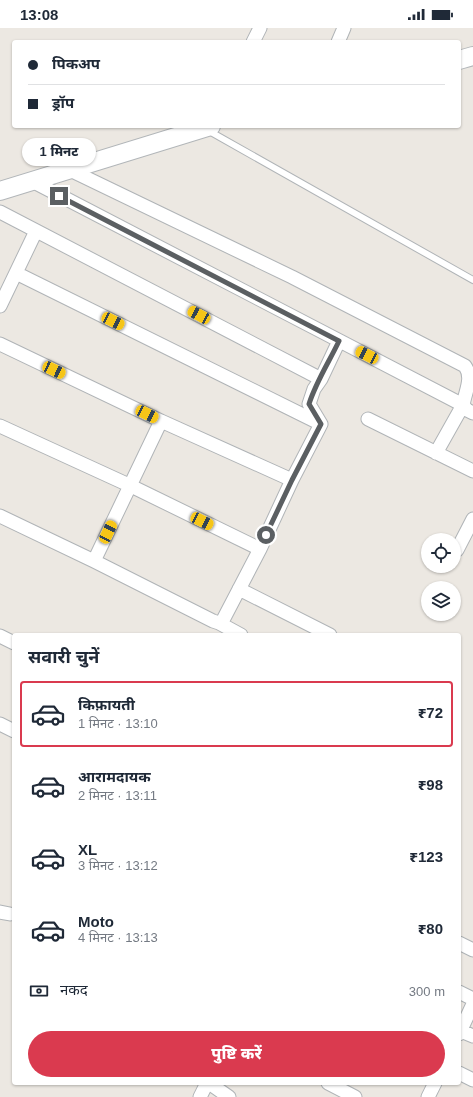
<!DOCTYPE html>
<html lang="hi">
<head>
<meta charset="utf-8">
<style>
  body { margin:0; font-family:Helvetica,"Noto Sans Devanagari",sans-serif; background:#f6f6f7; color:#1f2937; height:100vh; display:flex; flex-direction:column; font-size:15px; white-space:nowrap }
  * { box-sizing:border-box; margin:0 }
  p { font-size:13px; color:#747a83 }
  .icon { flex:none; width:22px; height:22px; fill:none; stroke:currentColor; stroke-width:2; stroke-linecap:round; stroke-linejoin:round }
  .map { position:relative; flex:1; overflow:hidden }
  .sheet { position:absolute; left:12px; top:605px; width:449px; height:452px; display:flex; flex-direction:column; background:#fff; border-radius:4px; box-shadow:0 1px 3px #0004 }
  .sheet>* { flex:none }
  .guide { position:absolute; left:12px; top:12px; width:449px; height:88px; border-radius:4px; box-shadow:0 1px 3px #0004; display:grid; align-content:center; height:88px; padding:0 16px; background:#fff }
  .controls { position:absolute; left:421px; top:505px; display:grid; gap:8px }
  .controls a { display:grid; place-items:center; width:40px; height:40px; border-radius:50%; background:#fff; box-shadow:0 1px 3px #0004; font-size:20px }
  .end { position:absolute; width:18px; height:18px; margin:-9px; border:5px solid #5b5f62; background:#fff; box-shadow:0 0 0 2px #fff }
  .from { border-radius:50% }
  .bubble { position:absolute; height:28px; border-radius:14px; background:#fff; box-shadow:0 1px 3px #0004; font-size:13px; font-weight:800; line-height:28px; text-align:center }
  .car { position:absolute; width:12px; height:24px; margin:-12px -6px; border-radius:5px; box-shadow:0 0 3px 1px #0007; background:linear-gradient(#f5c518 24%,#345 0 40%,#f5c518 0 76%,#345 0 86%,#f5c518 0) }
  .guide b { display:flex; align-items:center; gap:14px; height:38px; font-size:15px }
  .guide b+b { border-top:1px solid #e0e1e3 }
  .guide i { width:10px; height:10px; background:#1f2937 }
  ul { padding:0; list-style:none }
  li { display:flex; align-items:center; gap:12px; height:66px; margin:0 8px 6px; padding:0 8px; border:2px solid transparent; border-radius:4px }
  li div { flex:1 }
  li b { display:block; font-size:15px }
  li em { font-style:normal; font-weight:800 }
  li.on { border-color:#da3a4f }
  li>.icon { width:36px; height:36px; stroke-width:1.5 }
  h2 { padding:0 16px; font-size:18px; line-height:48px }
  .pay { display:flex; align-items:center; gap:10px; height:44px; padding:0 16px; font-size:15px }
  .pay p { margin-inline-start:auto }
  .button { display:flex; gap:8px; margin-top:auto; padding:8px 16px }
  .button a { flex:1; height:46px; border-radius:24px; background:#da3a4f; color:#fff; font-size:16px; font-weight:800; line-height:46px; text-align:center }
  .status { display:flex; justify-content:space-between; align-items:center; height:28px; padding:0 20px; background:#fff; direction:ltr }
  .status svg { height:11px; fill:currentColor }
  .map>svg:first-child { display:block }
</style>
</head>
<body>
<div class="status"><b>13:08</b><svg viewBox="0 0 49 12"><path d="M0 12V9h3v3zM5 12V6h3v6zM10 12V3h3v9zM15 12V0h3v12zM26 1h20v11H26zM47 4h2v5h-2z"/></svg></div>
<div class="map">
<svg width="473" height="1069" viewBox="0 0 473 1069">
  <rect width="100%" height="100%" fill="#ece8e2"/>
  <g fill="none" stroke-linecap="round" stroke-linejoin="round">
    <defs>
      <path id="lane" d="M209,103L473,252"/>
      <path id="street" d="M253,14L260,0
        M338,14L344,0
        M70,142L292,249L465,338C473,350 466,361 463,377L467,382L473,385
        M32,153L463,377L436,425
        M0,184L321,351L314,361L309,376L321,396L292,452L260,521L223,592L219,595L213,593L94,533L0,488
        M16,245L321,396
        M0,278L36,203
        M0,316L161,393L292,452
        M321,351L339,313
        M368,391L473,443
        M0,398L131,458L260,521
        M457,522L473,491
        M94,533L161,393
        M239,561L330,607
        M219,595L241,607
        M0,608L14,615
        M0,696L14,703
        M0,884L10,886
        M459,915L473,922
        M459,964L473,971
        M461,1003L473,1008
        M459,1006L473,976
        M459,1045L473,1052
        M209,1055L229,1069
        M328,1055L355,1069
        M200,1069L207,1055
        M428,1069L435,1055"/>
      <path id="secondary" d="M459,32L473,28
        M0,163L211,98"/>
    </defs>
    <use href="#lane" stroke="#b0b4b7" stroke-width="8"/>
    <use href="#street" stroke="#b0b4b7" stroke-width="15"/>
    <use href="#secondary" stroke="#b2b6b9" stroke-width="20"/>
    <use href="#lane" stroke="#fff" stroke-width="6"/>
    <use href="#street" stroke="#fff" stroke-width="13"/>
    <use href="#secondary" stroke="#fff" stroke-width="18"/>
  </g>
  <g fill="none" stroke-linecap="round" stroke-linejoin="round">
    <path stroke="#5b5f62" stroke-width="5" d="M59,168L339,313C329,334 316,354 309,376L321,396L292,452L266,507"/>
  </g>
</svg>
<div class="controls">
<a><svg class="icon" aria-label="locate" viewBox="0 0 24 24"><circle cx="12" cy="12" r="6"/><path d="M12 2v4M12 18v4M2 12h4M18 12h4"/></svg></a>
<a><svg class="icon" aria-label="layers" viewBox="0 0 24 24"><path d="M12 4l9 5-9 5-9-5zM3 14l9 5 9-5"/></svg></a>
</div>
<i class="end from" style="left:266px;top:507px"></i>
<i class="end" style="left:59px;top:168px"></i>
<div class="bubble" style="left:22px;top:110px;width:74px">1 मिनट</div>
<i class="car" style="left:199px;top:287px;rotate:298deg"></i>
<i class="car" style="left:113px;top:293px;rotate:116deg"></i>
<i class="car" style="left:367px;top:327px;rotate:297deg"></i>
<i class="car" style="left:54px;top:342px;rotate:115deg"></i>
<i class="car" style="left:147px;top:386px;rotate:116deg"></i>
<i class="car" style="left:202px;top:493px;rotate:116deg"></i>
<i class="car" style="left:108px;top:504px;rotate:26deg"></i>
<div class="guide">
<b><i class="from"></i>पिकअप</b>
<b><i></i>ड्रॉप</b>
</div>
<section class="sheet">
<h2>सवारी चुनें</h2>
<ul>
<li class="on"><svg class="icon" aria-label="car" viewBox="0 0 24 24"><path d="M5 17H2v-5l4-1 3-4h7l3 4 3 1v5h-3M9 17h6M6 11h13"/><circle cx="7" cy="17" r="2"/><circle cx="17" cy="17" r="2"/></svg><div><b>किफ़ायती</b><p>1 मिनट · 13:10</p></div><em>₹72</em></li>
<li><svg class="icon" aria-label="car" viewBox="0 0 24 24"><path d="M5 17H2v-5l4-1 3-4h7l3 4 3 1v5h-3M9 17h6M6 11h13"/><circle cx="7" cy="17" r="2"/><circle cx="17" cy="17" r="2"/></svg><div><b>आरामदायक</b><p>2 मिनट · 13:11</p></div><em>₹98</em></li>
<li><svg class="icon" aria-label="car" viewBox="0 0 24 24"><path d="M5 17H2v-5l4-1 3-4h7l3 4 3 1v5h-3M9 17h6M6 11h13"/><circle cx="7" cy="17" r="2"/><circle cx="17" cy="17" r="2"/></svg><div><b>XL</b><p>3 मिनट · 13:12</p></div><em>₹123</em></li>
<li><svg class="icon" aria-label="car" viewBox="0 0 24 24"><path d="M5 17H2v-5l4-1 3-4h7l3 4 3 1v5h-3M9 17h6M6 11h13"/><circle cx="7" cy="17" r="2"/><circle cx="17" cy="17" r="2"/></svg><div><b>Moto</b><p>4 मिनट · 13:13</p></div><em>₹80</em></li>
</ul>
<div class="pay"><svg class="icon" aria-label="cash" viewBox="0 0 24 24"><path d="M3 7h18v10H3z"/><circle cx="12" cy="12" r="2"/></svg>नकद<p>300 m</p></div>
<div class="button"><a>पुष्टि करें</a></div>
</section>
</div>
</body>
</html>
